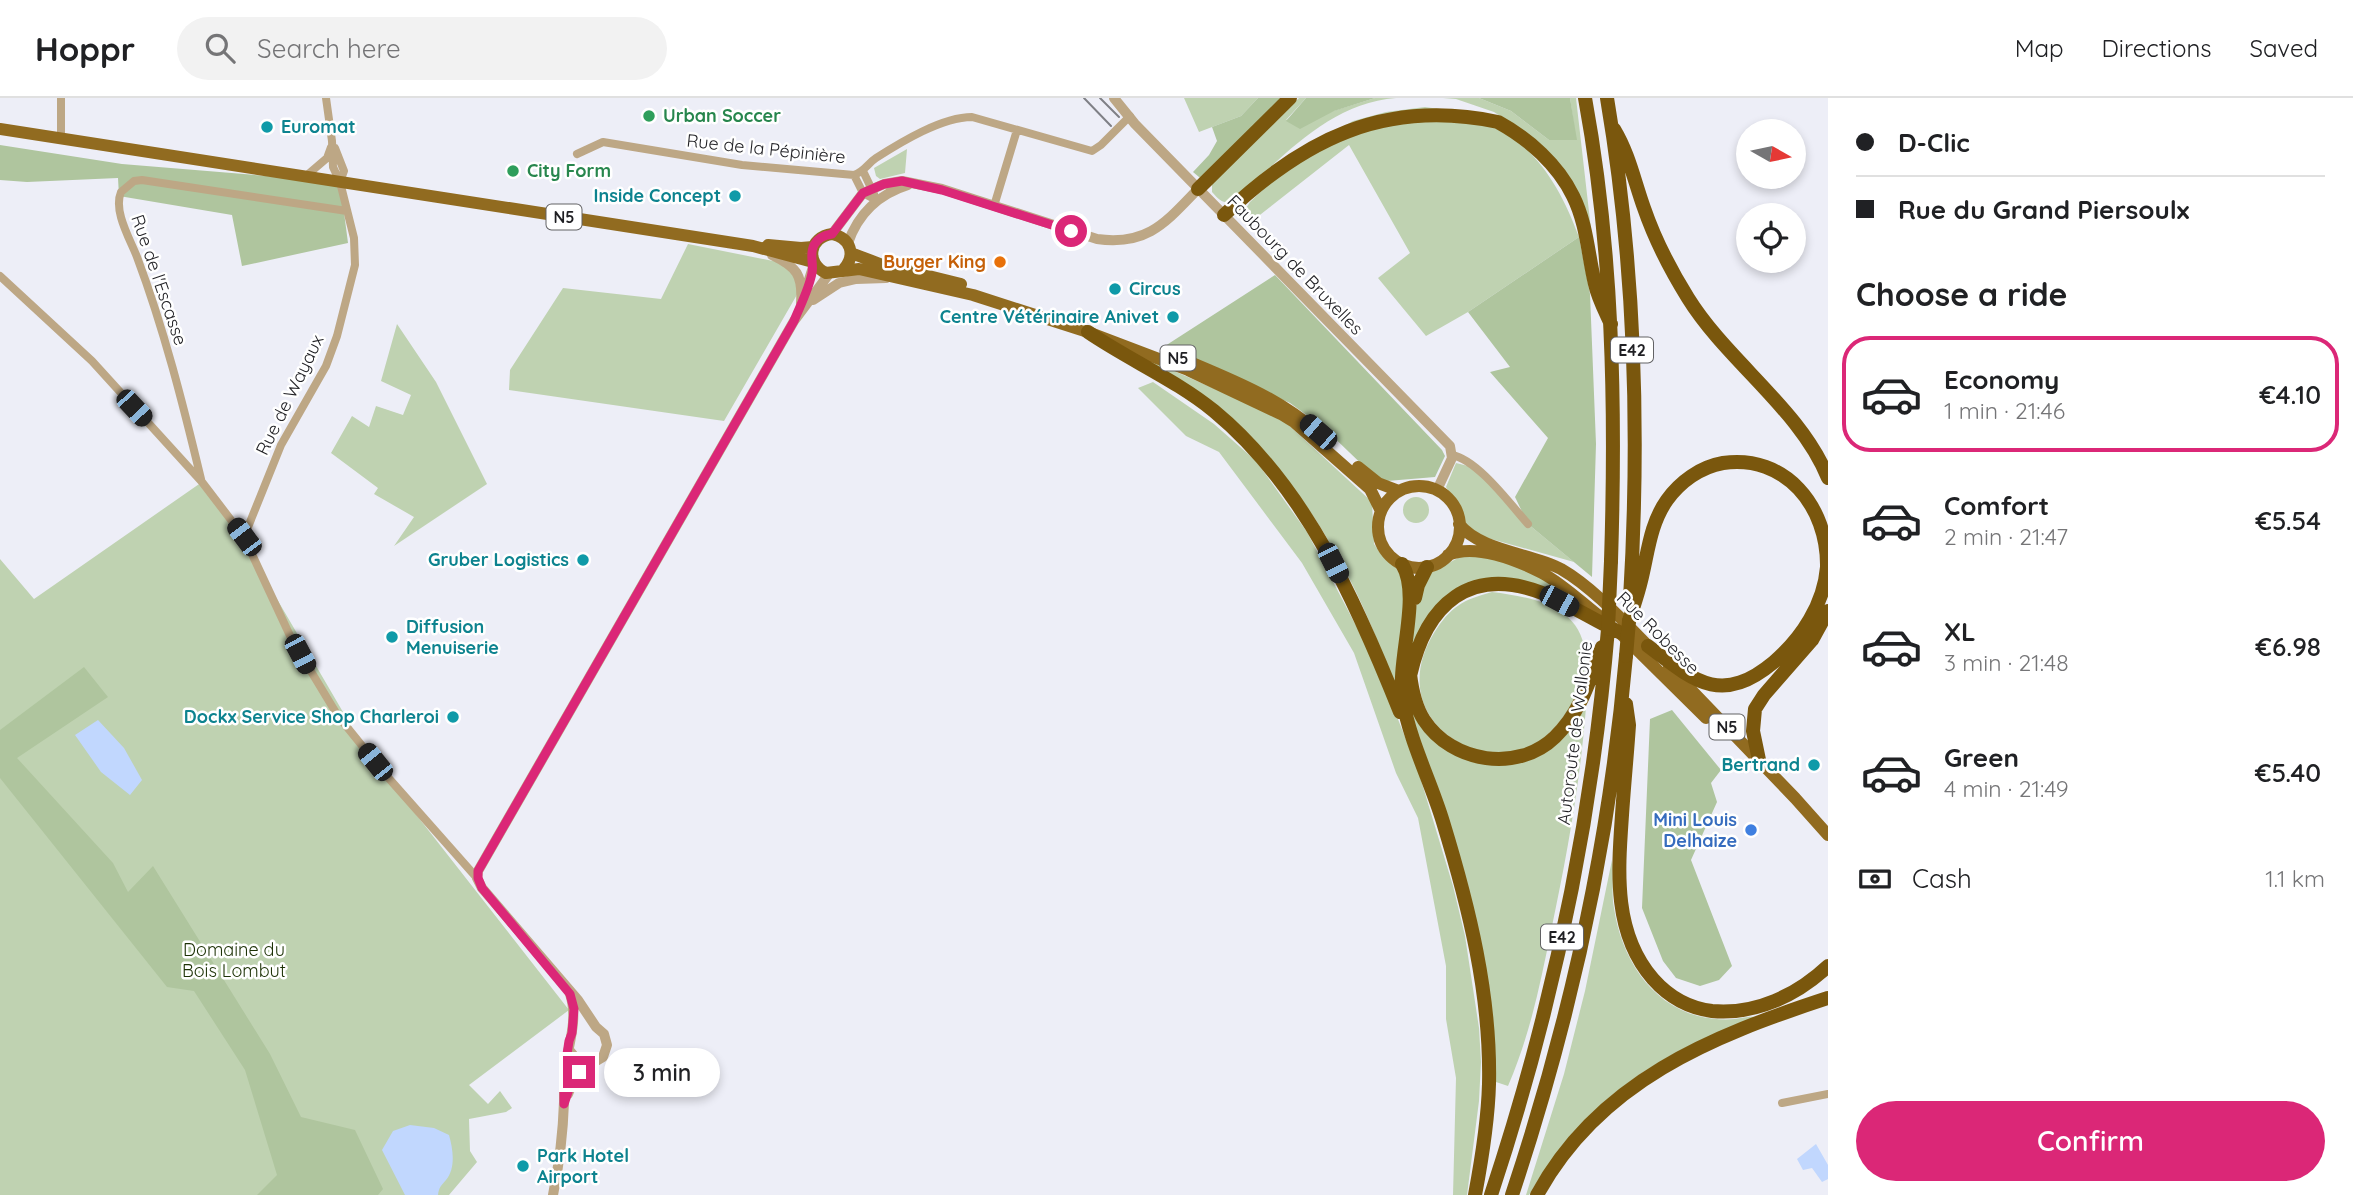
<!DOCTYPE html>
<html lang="en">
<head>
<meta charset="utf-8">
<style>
  body { margin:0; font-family:Quicksand,sans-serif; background:#f2f2f2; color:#202124; height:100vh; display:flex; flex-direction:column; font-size:26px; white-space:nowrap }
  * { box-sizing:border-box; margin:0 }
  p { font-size:23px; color:#757577 }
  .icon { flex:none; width:38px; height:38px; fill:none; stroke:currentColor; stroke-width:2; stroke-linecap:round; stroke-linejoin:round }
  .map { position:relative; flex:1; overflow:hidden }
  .drawer { display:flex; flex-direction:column; background:#fff; width:525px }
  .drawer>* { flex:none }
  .top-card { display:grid; align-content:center; height:154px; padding:0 28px; background:#fff }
  .needle { width:46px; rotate:99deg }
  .tools { position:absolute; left:1736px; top:21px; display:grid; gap:14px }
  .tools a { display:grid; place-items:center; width:70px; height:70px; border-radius:50%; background:#fff; box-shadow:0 4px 10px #0003; font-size:35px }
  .end { position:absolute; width:32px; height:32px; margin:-16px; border:9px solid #db2777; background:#fff; box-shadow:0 0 0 4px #fff }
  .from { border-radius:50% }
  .bubble { position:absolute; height:49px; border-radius:24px; background:#fff; box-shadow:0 4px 10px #0003; font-size:23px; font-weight:600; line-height:49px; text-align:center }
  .car { position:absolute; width:21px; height:42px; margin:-21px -10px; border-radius:9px; box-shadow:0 0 5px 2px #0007; background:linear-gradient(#222 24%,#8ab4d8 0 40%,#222 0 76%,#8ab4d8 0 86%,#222 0) }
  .top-card b { display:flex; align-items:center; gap:24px; height:66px; font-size:26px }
  .top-card b+b { border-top:2px solid #e0e0e0 }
  .top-card i { width:18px; height:18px; background:#202124 }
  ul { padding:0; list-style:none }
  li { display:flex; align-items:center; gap:21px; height:116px; margin:0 14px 10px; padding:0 14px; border:4px solid transparent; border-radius:28px }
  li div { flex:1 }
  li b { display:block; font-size:26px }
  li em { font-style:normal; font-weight:600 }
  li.current { border-color:#db2777 }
  li>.icon { width:63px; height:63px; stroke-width:1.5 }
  h2 { padding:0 28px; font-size:32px; line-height:84px }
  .pay { display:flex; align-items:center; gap:18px; height:77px; padding:0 28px; font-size:26px }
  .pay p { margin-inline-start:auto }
  .button { display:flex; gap:14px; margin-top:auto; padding:14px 28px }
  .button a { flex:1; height:80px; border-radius:42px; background:#db2777; color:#fff; font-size:28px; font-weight:600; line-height:80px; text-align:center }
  header { display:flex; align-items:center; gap:42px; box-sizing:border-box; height:98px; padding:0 35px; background:#fff; border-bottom:2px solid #e0e0e0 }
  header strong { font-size:33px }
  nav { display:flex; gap:38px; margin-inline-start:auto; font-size:24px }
  .search { width:490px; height:63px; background:#f2f2f2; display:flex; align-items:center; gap:18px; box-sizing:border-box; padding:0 24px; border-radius:38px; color:#757577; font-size:26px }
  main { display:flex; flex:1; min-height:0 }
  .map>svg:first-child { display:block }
</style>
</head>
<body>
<header>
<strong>Hoppr</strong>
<div class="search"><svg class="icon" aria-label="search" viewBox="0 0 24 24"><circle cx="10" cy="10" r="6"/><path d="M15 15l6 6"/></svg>Search here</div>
<nav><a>Map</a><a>Directions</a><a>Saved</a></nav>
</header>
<main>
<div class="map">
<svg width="1828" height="1097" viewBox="0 0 1828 1097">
  <rect width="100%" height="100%" fill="#edeef7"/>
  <path fill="#bfd2b1" d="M1184,0H1258L1241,18L1199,34Z
    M1299,0H1306L1286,22L1333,13L1375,0H1396C1328,5 1281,61 1233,104C1223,106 1219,102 1212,94V86Z
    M1443,0H1479L1511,13L1549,42H1576L1570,0H1576L1592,140L1579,101L1523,33L1494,14L1456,1Z
    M1425,9C1439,11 1455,12 1468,16C1528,36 1558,82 1579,139L1468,214L1426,238L1378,180L1410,155L1349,47L1247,127L1241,118L1250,104L1309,48L1353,23L1386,14Z
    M907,51L905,75L880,81L876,78L874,70Z
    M688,146L788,166L802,188L724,323L509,292L510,272L563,190L661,201Z
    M397,226L436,284L487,386L394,448L414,419L374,396L378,390L331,355L352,318L369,329L376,308L403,317L411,297L381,283Z
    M1149,262L1281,320L1372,404L1374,446L1381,456L1396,470L1405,485L1401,609C1371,513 1321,407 1246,338C1217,310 1181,287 1149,262Z
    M1153,284L1214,326L1256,363L1307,434L1376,566L1417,669L1453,788L1465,838L1479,930L1481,964L1479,1003L1467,1097H1453L1456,980L1446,921V868L1418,720L1396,675L1354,555L1302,465L1219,354L1186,338L1138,290Z
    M1456,365L1476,370L1528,426L1574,464L1466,434L1461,414L1446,389Z
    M202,384L246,448L364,650L569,912L469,987L488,1006L500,993L512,1010L506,1014L469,1021L470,1053L477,1064L449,1097H0V461L34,501Z
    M1403 412a13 13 0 1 1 26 0a13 13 0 1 1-26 0Z
    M1465,456L1506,461L1544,476L1568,501L1528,491L1465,493L1410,555L1420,481Z
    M1492,494C1531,499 1580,507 1585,554C1586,570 1583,586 1575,600C1562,624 1542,649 1514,655C1494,659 1476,654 1458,644C1416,620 1409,575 1434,535C1451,508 1463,502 1492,494Z
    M1406,592L1415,617L1491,667L1568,635L1586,609C1580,686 1567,757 1551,833C1540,887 1530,937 1508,988L1496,984L1491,933Z
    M1612,762C1614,778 1611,794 1614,810C1621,858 1649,905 1698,918C1710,921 1723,922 1735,921C1742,920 1750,918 1755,919C1650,961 1590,998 1529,1097H1526L1564,976L1585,893Z"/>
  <path fill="#afc59e" d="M1258,0H1290L1205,84L1193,74L1209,57L1217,43L1212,29L1241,18Z
    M1306,0H1375L1334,13L1300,31L1286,23Z
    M1479,0H1570L1577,42H1549L1511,13Z
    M0,47L122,66L340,84L348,145L242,168L232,117L119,98L118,80L27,84L0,82Z
    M1579,139L1590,196L1596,346L1592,479L1528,426L1515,399L1548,340L1490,274L1510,269L1468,214Z
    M1275,177L1442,352L1445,358L1435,379L1387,383L1375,379L1323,329L1290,305L1165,248Z
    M84,569L108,599L17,660L113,765L128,794L153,768L270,956L301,1019L355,1032L383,1091L378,1097H257L277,1077L245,972L194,893L167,889L0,680V632Z
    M1672,612L1721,672L1711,685L1717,704L1691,762L1732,868L1719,882L1700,888L1676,880L1663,863L1642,810L1650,621Z"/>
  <path fill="#c1d7fe" d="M98,622L124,650L142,682L130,697L101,674L75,637Z
    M410,1027L434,1030L449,1037C453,1051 456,1070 446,1082C441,1088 439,1089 438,1097H405L382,1052L393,1033Z
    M1816,1046L1828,1067V1081L1822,1084L1812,1070L1803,1072L1797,1061Z"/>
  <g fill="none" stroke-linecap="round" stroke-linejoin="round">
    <path stroke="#bda785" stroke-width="8" d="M61,40V0
      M335,50L344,73L340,84
      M577,56L603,44L742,67L854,77C865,73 867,66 876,60C901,44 942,19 972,19L1092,53L1101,47L1130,18
      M863,73L874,96
      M854,77L863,95L876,102
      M306,78L327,60L331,49
      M994,108L1017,32
      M0,178L92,263L202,384L244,439L292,542L338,618L385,676L477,780
      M1452,357C1478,362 1510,406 1528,426
      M201,381C183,306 164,231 137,159C130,141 113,113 121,94L134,83L142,82L347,113
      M244,439L281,347L326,268L337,238L355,167L354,140L340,84L333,69L332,43L326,0
      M1782,1005L1828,996"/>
    <path stroke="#bda785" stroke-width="10" d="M1114,0L1135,26L1450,348L1452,360L1437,392
      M832,136L863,95L884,86L902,83L942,91L1097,141C1148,148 1166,124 1198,91
      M848,145C858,116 879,96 908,87
      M772,157C797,169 803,177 801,205
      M804,197L814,166
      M813,202L839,185L856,181L886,180
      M569,952L579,964L593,965L603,959L607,947L604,936L596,929L578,902L482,790L477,780L478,773L794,223L829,176
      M568,996L575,979L589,966
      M553,1097C559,1067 563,1035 564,1004C564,995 564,986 564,977C567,950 579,923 570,896"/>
    <path stroke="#916b20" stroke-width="12" d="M0,31L753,148L813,164
      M768,147L801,150L813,149
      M851,155L880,166L961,186
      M844,171C856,157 851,140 832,136C809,139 805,165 826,175L859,171L973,197L1088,234L1188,272L1281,316L1294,324L1370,391L1381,413
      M1190,264C1235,283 1280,301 1317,334
      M1358,369L1378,385L1399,393
      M1378 429a41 41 0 1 1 82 0a41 41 0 1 1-82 0Z
      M1459,426C1480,453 1531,455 1561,471C1594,490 1627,527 1654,554
      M1448,457C1475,445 1517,462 1542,475C1563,486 1583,506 1603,521
      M1622,537L1706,620
      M1669,569L1795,700L1828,737"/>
    <path stroke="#7a570d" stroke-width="14" d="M1585,0C1613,152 1616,308 1611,463
      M1607,0C1635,165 1640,334 1630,501
      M1614,31C1629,56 1634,82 1644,110C1655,142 1670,171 1688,200C1727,263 1801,312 1828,380
      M1198,91L1290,0
      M1224,117C1303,42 1384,0 1498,24C1529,41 1558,67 1573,98C1587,126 1588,157 1595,186C1598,200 1605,213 1611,226
      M1088,234C1129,262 1176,282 1214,313C1306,389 1357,506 1400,614
      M1402,466C1422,498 1396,563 1403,603C1410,644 1431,684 1443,724C1469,809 1491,897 1489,986C1488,1024 1482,1060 1475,1097
      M1415,500L1418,487L1427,469
      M1629,523C1633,510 1638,496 1641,483C1648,455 1650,426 1667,402C1680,384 1700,369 1723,365C1785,356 1828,408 1827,469C1824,506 1802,540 1774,564C1721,608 1694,583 1648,548
      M1410,576C1412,593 1415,608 1424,622C1452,665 1518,675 1555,639C1581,614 1590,581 1602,549
      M1410,578C1426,506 1470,466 1545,496C1571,507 1595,523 1621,535
      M1626,606L1629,627C1627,657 1624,687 1622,717C1618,774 1613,835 1653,881C1669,899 1688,910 1712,913C1756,917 1797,897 1828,868
      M1759,662L1753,633L1755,611L1764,597L1812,542L1828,513
      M1491,1097C1552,913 1592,724 1608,531
      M1512,1097C1570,923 1610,741 1626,558
      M1537,1097C1599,983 1712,938 1828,900"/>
    <path stroke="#7f8086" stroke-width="2" d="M1084,0L1111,28
      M1100,0L1119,19"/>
    <path stroke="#7a570d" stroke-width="14" d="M1608,531L1611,463
      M1626,558L1629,523"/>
  </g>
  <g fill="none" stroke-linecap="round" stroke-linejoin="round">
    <path stroke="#db2777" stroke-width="9" d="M579,974L571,985L564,1006V976L569,943L572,935L574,911L570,896L482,790L478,780V773L794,223C800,208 809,191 812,175C814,166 809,156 814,147C818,140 824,137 832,136L863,95L884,86L902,83L942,92L1071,133"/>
  </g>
  <g fill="#2e9e5b" stroke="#fff" stroke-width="2.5">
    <circle cx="649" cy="18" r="7"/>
    <circle cx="513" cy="73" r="7"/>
  </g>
  <g fill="#0f9aa8" stroke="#fff" stroke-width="2.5">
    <circle cx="267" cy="29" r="7"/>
    <circle cx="735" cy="98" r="7"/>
    <circle cx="1115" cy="191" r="7"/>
    <circle cx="1173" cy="219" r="7"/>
    <circle cx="583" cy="462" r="7"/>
    <circle cx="392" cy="539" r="7"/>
    <circle cx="453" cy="619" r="7"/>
    <circle cx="1814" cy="667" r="7"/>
    <circle cx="523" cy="1068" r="7"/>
  </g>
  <circle fill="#e8710a" stroke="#fff" stroke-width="2.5" cx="1000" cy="164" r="7"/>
  <circle fill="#3f7fe0" stroke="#fff" stroke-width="2.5" cx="1751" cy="732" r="7"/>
  <g text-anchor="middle" stroke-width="5" stroke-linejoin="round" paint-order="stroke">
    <g fill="#fff" stroke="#626265" stroke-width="2">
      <rect x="546.5" y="106.5" width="35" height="25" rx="5"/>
      <rect x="1611" y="239.5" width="42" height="25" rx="5"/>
      <rect x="1160.5" y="247.5" width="35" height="25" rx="5"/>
      <rect x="1709.5" y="616.5" width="35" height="25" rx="5"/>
      <rect x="1541" y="826.5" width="42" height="25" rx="5"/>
    </g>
    <g font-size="16" font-weight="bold" fill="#1f1f23">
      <text x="564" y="125">N5</text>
      <text x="1632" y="258">E42</text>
      <text x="1178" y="266">N5</text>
      <text x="1727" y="635">N5</text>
      <text x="1562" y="845">E42</text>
    </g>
    <g font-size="18" font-weight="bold" fill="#27864d" stroke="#fff" text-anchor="start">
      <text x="663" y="24">Urban Soccer</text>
      <text x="527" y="79">City Form</text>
    </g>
    <g font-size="18" font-weight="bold" fill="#0d838f" stroke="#fff" text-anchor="end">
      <text x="281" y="35" text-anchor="start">Euromat</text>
      <text x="721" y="104">Inside Concept</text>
      <text x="1129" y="197" text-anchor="start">Circus</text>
      <text x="1159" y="225">Centre Vétérinaire Anivet</text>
      <text x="569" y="468">Gruber Logistics</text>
      <text x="406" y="535" text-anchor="start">Diffusion<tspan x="406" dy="21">Menuiserie</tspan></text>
      <text x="439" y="625">Dockx Service Shop Charleroi</text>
      <text x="1800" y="673">Bertrand</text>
      <text x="537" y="1064" text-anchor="start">Park Hotel<tspan x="537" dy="21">Airport</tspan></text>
    </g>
    <g font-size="18" fill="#1f1f23" stroke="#fff">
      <text transform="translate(766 51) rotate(6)" y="6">Rue de la Pépinière</text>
      <text transform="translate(1295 167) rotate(46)" y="6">Faubourg de Bruxelles</text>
      <text transform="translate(159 182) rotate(71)" y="6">Rue de l'Escasse</text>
      <text transform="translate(290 297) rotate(-64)" y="6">Rue de Wayaux</text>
      <text transform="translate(1658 535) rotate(45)" y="6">Rue Robesse</text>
      <text transform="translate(1575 635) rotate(-83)" y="6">Autoroute de Wallonie</text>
    </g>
    <g font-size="18" font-weight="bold" fill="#c56008" stroke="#fff" text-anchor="end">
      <text x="986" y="170">Burger King</text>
    </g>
    <g font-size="18" font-weight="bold" fill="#366cbe" stroke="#fff" text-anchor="end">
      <text x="1737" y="728">Mini Louis<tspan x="1737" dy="21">Delhaize</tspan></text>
    </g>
    <g font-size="18" fill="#1d3206" stroke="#fff">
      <text x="234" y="858">Domaine du<tspan x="234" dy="21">Bois Lombut</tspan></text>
    </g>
  </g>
</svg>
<div class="tools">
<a><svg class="needle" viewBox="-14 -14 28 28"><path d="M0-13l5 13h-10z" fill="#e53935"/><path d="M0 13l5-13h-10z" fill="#757577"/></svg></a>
<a><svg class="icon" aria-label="locate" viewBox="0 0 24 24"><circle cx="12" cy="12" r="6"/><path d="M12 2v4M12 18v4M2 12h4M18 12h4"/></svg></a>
</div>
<i class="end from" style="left:1071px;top:133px"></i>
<i class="end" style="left:579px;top:974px"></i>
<div class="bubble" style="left:604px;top:950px;width:116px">3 min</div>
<i class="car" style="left:134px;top:310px;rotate:137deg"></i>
<i class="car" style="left:1318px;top:334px;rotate:311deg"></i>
<i class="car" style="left:244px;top:439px;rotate:323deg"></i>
<i class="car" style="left:1333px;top:465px;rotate:153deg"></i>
<i class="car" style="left:1559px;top:503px;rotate:118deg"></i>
<i class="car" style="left:300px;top:556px;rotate:152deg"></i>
<i class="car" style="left:375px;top:664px;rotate:321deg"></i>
</div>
<section class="drawer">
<div class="top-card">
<b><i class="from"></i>D-Clic</b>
<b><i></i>Rue du Grand Piersoulx</b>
</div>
<h2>Choose a ride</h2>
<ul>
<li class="current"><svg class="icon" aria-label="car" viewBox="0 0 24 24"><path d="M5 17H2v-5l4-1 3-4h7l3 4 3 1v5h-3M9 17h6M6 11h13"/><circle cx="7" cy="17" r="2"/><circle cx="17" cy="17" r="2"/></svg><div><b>Economy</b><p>1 min · 21:46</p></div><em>€4.10</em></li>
<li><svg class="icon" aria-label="car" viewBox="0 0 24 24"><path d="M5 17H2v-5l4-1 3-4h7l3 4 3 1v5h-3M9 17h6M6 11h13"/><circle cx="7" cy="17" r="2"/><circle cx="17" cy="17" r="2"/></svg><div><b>Comfort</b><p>2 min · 21:47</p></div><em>€5.54</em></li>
<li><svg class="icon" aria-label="car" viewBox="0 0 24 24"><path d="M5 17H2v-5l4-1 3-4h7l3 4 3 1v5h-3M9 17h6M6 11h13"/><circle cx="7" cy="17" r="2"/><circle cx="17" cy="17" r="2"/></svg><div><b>XL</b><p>3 min · 21:48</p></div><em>€6.98</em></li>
<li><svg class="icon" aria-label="car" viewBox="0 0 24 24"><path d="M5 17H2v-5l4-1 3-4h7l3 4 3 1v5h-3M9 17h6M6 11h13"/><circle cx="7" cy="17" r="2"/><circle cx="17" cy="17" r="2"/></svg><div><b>Green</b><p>4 min · 21:49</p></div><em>€5.40</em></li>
</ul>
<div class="pay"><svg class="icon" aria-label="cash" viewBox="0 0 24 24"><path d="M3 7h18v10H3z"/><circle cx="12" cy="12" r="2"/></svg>Cash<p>1.1 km</p></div>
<div class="button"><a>Confirm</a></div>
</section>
</main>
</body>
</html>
